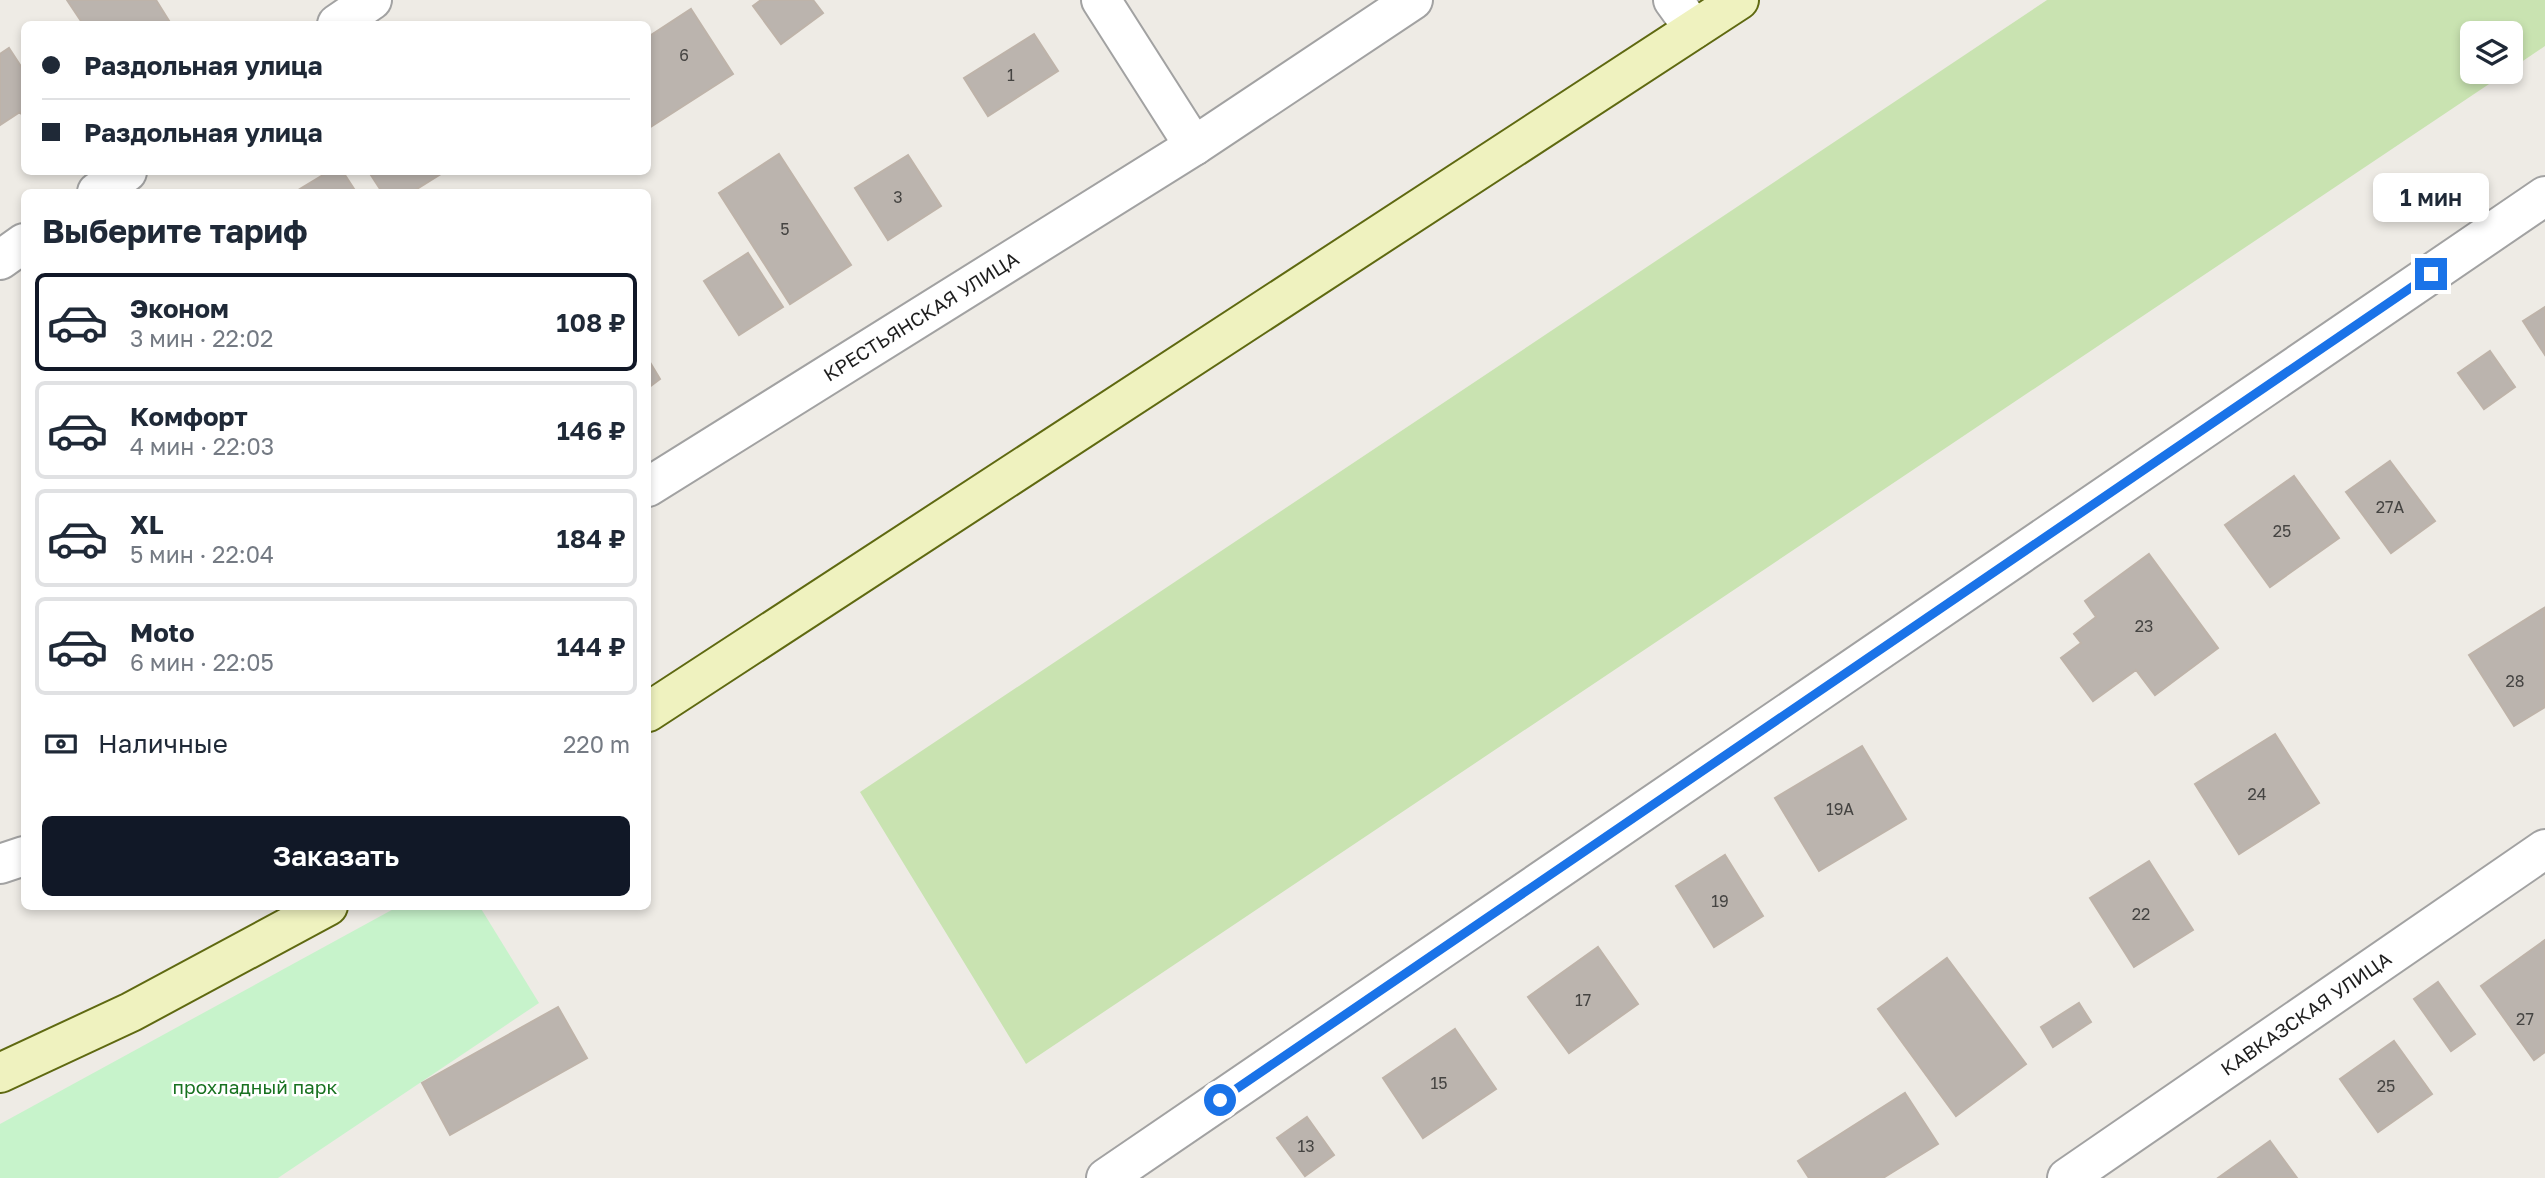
<!DOCTYPE html>
<html lang="ru">
<head>
<meta charset="utf-8">
<style>
  body { margin:0; font-family:"Golos Text",sans-serif; background:#f6f6f7; color:#1f2937; height:100vh; display:flex; flex-direction:column; font-size:26px; white-space:nowrap }
  * { box-sizing:border-box; margin:0 }
  p { font-size:23px; color:#747a83 }
  .icon { flex:none; width:38px; height:38px; fill:none; stroke:currentColor; stroke-width:2; stroke-linecap:round; stroke-linejoin:round }
  .map { position:relative; flex:1; overflow:hidden }
  .drawer { position:absolute; left:21px; top:189px; width:630px; height:721px; display:flex; flex-direction:column; background:#fff; border-radius:10px; box-shadow:0 4px 10px #0003 }
  .drawer>* { flex:none }
  .guide { position:absolute; left:21px; top:21px; width:630px; height:154px; border-radius:10px; box-shadow:0 4px 10px #0003; display:grid; align-content:center; height:154px; padding:0 21px; background:#fff }
  .controls { position:absolute; left:2460px; top:21px; display:grid; gap:14px }
  .controls a { display:grid; place-items:center; width:63px; height:63px; border-radius:10px; background:#fff; box-shadow:0 4px 10px #0003; font-size:35px }
  .end { position:absolute; width:32px; height:32px; margin:-16px; border:9px solid #1a73e8; background:#fff; box-shadow:0 0 0 4px #fff }
  .from { border-radius:50% }
  .bubble { position:absolute; height:49px; border-radius:10px; background:#fff; box-shadow:0 4px 10px #0003; font-size:23px; font-weight:600; line-height:49px; text-align:center }
  .guide b { display:flex; align-items:center; gap:24px; height:66px; font-size:26px }
  .guide b+b { border-top:2px solid #e0e1e3 }
  .guide i { width:18px; height:18px; background:#1f2937 }
  ul { padding:0; list-style:none }
  li { display:flex; align-items:center; gap:21px; height:98px; margin:0 14px 10px; padding:0 7px; border:4px solid #e0e1e3; border-radius:10px }
  li div { flex:1 }
  li b { display:block; font-size:26px }
  li em { font-style:normal; font-weight:600 }
  li.current { border-color:#111827 }
  li>.icon { width:63px; height:63px; stroke-width:1.5 }
  h2 { padding:0 21px; font-size:32px; line-height:84px }
  .pay { display:flex; align-items:center; gap:18px; height:77px; padding:0 21px; font-size:26px }
  .pay p { margin-inline-start:auto }
  .primary-button { display:flex; gap:14px; margin-top:auto; padding:14px 21px }
  .primary-button a { flex:1; height:80px; border-radius:10px; background:#111827; color:#fff; font-size:28px; font-weight:600; line-height:80px; text-align:center }
  .map>svg:first-child { display:block }
</style>
</head>
<body>
<div class="map">
<svg width="2545" height="1178" viewBox="0 0 2545 1178">
  <rect width="100%" height="100%" fill="#eeebe5"/>
  <path fill="#c9e3b1" d="M2047,0H2545V46L2511,69V33H2473V72H2507L1026,1064L860,792Z"/>
  <path fill="#c7f3cb" d="M399,906L480,907L539,1003L278,1178H0V1124Z"/>
  <path fill="#bbb4ae" stroke="#beb3a9" stroke-width="2" d="M67,0H156L171,24H83Z
    M761,0H813L823,13L781,44L753,6Z
    M691,9L733,74L649,128L648,37Z
    M1034,34L1058,71L988,116L964,78Z
    M9,48L24,71V118L20,112L0,125V54Z
    M779,154L851,265L790,304L719,193Z
    M908,155L941,206L888,240L855,188Z
    M328,172H343L356,192H295Z
    M369,172H444L412,192H382Z
    M748,253L783,307L739,335L704,281Z
    M2545,307V355L2523,321Z
    M2490,351L2515,387L2484,409L2458,373Z
    M648,359L660,379L648,388Z
    M2390,461L2435,521L2391,553L2346,492Z
    M2294,476L2339,538L2270,587L2225,525Z
    M2149,554L2218,648L2155,695L2136,670L2093,701L2061,658L2081,643L2074,634L2096,617L2085,601Z
    M2544,608L2545,707L2514,726L2469,655Z
    M2275,734L2319,803L2239,854L2195,784Z
    M1862,746L1906,819L1819,871L1775,798Z
    M1725,855L1763,916L1714,947L1676,886Z
    M2149,861L2193,930L2134,967L2090,898Z
    M2545,940V1052L2534,1060L2481,986Z
    M1598,947L1638,1004L1569,1053L1528,997Z
    M1947,958L2026,1064L1956,1116L1878,1009Z
    M2438,982L2475,1034L2451,1051L2414,999Z
    M2079,1003L2091,1022L2053,1047L2041,1027Z
    M558,1007L587,1058L450,1135L422,1083Z
    M1455,1029L1496,1089L1423,1138L1383,1078Z
    M2394,1041L2432,1094L2378,1132L2340,1079Z
    M1905,1093L1938,1144L1883,1178H1809L1798,1161Z
    M1307,1117L1334,1155L1305,1176L1277,1138Z
    M2270,1141L2297,1178H2218Z"/>
  <g fill="none" stroke-linecap="round" stroke-linejoin="round">
    <defs>
      <g id="street">
        <path d="M1101,0L1194,146"/>
        <path d="M1673,0L1694,29"/>
        <path d="M337,24L372,0"/>
        <path d="M97,192L127,172"/>
        <path d="M0,260L24,243"/>
        <path id="s1" d="M648,487L1194,146L1413,0"/>
        <path d="M0,864L24,856"/>
        <path d="M1106,1178L2545,196"/>
        <path id="s2" d="M2067,1178L2545,849"/>
      </g>
      <path id="secondary" d="M648,712L1739,0
        M0,1073L131,1012L328,906"/>
    </defs>
    <use href="#street" stroke="#a2a2a2" stroke-width="42"/>
    <use href="#secondary" stroke="#5f6911" stroke-width="42"/>
    <use href="#street" stroke="#fff" stroke-width="38"/>
    <use href="#secondary" stroke="#eff2bf" stroke-width="38"/>
  </g>
  <g fill="none" stroke-linecap="round" stroke-linejoin="round">
    <path stroke="#1a73e8" stroke-width="9" d="M1220,1100L2431,274"/>
  </g>
  <g text-anchor="middle" stroke-width="5" stroke-linejoin="round" paint-order="stroke">
    <g font-size="16" fill="#454442">
      <text x="684" y="61">6</text>
      <text x="1011" y="81">1</text>
      <text x="898" y="203">3</text>
      <text x="785" y="235">5</text>
      <text x="2390" y="513">27А</text>
      <text x="2282" y="537">25</text>
      <text x="2144" y="632">23</text>
      <text x="2515" y="687">28</text>
      <text x="2257" y="800">24</text>
      <text x="1840" y="815">19А</text>
      <text x="1720" y="907">19</text>
      <text x="2141" y="920">22</text>
      <text x="1583" y="1006">17</text>
      <text x="2525" y="1025">27</text>
      <text x="1439" y="1089">15</text>
      <text x="2386" y="1092">25</text>
      <text x="1306" y="1152">13</text>
    </g>
    <g font-size="19" fill="#1e1e1e" stroke="#fff">
      <text dy="7" stroke="none"><textPath href="#s1" startOffset="322">КРЕСТЬЯНСКАЯ УЛИЦА</textPath></text>
      <text dy="7" stroke="none"><textPath href="#s2" startOffset="290">КАВКАЗСКАЯ УЛИЦА</textPath></text>
    </g>
    <g font-size="19" fill="#187120" stroke="#fff">
      <text x="255" y="1094">прохладный парк</text>
    </g>
  </g>
</svg>
<div class="controls">
<a><svg class="icon" aria-label="layers" viewBox="0 0 24 24"><path d="M12 4l9 5-9 5-9-5zM3 14l9 5 9-5"/></svg></a>
</div>
<i class="end from" style="left:1220px;top:1100px"></i>
<i class="end" style="left:2431px;top:274px"></i>
<div class="bubble" style="left:2373px;top:173px;width:116px">1 мин</div>
<div class="guide">
<b><i class="from"></i>Раздольная улица</b>
<b><i></i>Раздольная улица</b>
</div>
<section class="drawer">
<h2>Выберите тариф</h2>
<ul>
<li class="current"><svg class="icon" aria-label="car" viewBox="0 0 24 24"><path d="M5 17H2v-5l4-1 3-4h7l3 4 3 1v5h-3M9 17h6M6 11h13"/><circle cx="7" cy="17" r="2"/><circle cx="17" cy="17" r="2"/></svg><div><b>Эконом</b><p>3 мин · 22:02</p></div><em>108 ₽</em></li>
<li><svg class="icon" aria-label="car" viewBox="0 0 24 24"><path d="M5 17H2v-5l4-1 3-4h7l3 4 3 1v5h-3M9 17h6M6 11h13"/><circle cx="7" cy="17" r="2"/><circle cx="17" cy="17" r="2"/></svg><div><b>Комфорт</b><p>4 мин · 22:03</p></div><em>146 ₽</em></li>
<li><svg class="icon" aria-label="car" viewBox="0 0 24 24"><path d="M5 17H2v-5l4-1 3-4h7l3 4 3 1v5h-3M9 17h6M6 11h13"/><circle cx="7" cy="17" r="2"/><circle cx="17" cy="17" r="2"/></svg><div><b>XL</b><p>5 мин · 22:04</p></div><em>184 ₽</em></li>
<li><svg class="icon" aria-label="car" viewBox="0 0 24 24"><path d="M5 17H2v-5l4-1 3-4h7l3 4 3 1v5h-3M9 17h6M6 11h13"/><circle cx="7" cy="17" r="2"/><circle cx="17" cy="17" r="2"/></svg><div><b>Moto</b><p>6 мин · 22:05</p></div><em>144 ₽</em></li>
</ul>
<div class="pay"><svg class="icon" aria-label="cash" viewBox="0 0 24 24"><path d="M3 7h18v10H3z"/><circle cx="12" cy="12" r="2"/></svg>Наличные<p>220 m</p></div>
<div class="primary-button"><a>Заказать</a></div>
</section>
</div>
</body>
</html>
